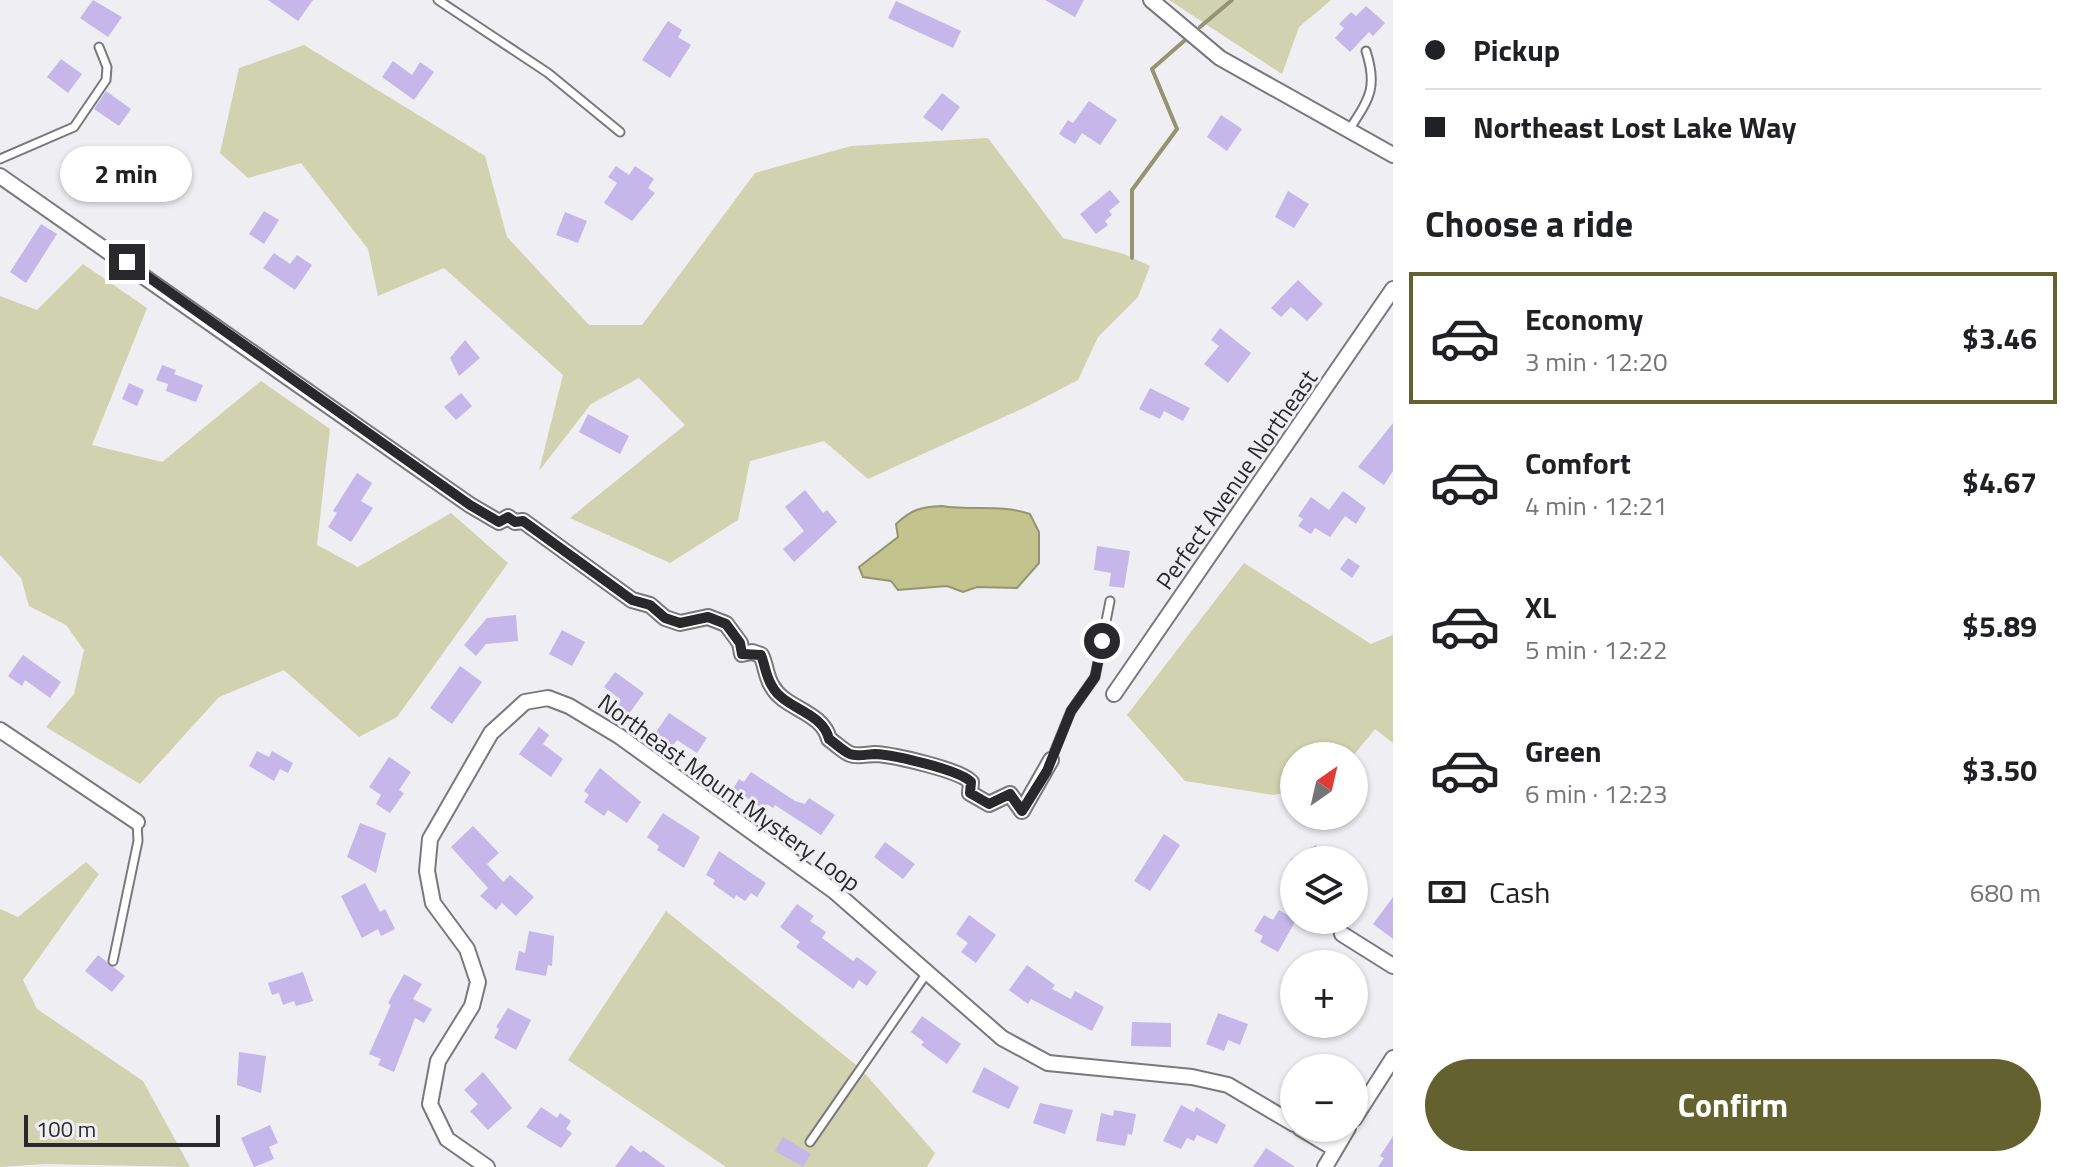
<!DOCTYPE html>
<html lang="en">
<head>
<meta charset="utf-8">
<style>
  body { margin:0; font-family:"Titillium Web",sans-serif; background:#f6f6f6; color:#202124; height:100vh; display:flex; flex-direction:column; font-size:30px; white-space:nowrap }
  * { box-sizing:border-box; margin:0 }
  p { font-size:26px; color:#757577 }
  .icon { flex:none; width:44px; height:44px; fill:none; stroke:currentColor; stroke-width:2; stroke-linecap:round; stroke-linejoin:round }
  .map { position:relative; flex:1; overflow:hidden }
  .sheet { display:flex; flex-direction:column; background:#fff; width:680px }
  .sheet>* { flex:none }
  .hud { display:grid; align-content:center; height:176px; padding:0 32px; background:#fff }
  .needle { width:52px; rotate:34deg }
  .fabs { position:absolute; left:1280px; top:742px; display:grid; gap:16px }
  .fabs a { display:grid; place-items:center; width:88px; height:88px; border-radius:50%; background:#fff; box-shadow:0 2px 6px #0004; font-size:40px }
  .scale { position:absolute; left:24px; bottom:20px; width:196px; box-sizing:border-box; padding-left:8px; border:4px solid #29292b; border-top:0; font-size:22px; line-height:28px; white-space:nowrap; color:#29292b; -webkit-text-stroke:6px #efeef3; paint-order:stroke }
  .end { position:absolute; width:36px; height:36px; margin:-18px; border:10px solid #29292b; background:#fff; box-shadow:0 0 0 4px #fff }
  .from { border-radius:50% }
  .bubble { position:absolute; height:56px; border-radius:28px; background:#fff; box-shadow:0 2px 6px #0004; font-size:26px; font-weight:700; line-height:56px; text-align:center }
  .hud b { display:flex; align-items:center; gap:28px; height:76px; font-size:30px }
  .hud b+b { border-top:2px solid #e0e0e0 }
  .hud i { width:20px; height:20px; background:#202124 }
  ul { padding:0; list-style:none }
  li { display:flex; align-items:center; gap:24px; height:132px; margin:0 16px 12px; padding:0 16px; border:4px solid transparent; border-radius:0px }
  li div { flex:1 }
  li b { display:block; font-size:30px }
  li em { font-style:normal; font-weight:700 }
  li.selected { border-color:#63622f }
  li>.icon { width:72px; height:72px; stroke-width:1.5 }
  h2 { padding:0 32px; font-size:36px; line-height:96px }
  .pay { display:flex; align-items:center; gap:20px; height:88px; padding:0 32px; font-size:30px }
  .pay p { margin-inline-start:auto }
  .action { display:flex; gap:16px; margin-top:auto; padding:16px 32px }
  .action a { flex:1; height:92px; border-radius:48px; background:#63622f; color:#fff; font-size:32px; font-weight:700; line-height:92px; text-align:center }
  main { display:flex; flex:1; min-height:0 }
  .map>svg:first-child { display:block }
</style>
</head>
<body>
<main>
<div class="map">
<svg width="1393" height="1167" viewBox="0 0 1393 1167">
  <rect width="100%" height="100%" fill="#efeef3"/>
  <path fill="#d1d2af" d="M1169,0H1331L1299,27L1282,74Z
    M304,45L485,156L507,237L589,325H642L755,173L851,146L988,138L1063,238L1124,254L1150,266L1138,297L1098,337L1078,380L1028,406L868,479L824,441L750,461L738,520L670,563L570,518L685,425L639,378L591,404L539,471L563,375L444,268L378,296L368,249L301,163L248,178L220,153L239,68Z
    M83,264L147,308L92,445L162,462L261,381L330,429L317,545L358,567L451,513L508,563L397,717L359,737L284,670L219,697L140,784L46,727L74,694L84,650L66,625L29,606L21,578L0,555V296L37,310Z
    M1244,563L1371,644L1393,635V743L1375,729L1353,756H1294V791L1273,795L1185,781L1127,715Z
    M86,862L99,874L23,980L37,1009L143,1081L190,1167L45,1164L0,1167V909L18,917Z
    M666,911L861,1069L935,1153L927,1167H726L568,1060Z"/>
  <path fill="#c2c38d" stroke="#949570" stroke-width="2" d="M942,506C973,511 1000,504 1030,514L1039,532V563L1017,588L977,587L963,592L947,586L898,590L891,581L863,577L859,567L898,537L896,524C912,509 921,507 942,506Z"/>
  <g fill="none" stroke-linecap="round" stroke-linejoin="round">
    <path stroke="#949570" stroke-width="4" d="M1200,27L1232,0
      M1132,258V190L1177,129L1152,69L1184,41"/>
  </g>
  <path fill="#c5b7ea" d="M93,0L122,17L108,37L80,18Z
    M268,0H313L298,21Z
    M1045,0H1084L1075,17Z
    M896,1L961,31L953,48L888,18Z
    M1366,6L1385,23L1373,36L1369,32L1350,52L1335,38L1344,28L1339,24L1351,12L1356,16Z
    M668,21L682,30L678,37L691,45L670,78L642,60Z
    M61,59L82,74L68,93L47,77Z
    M393,61L412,75L420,62L434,72L414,100L382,77Z
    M106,91L131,109L119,126L94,109Z
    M942,93L960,107L942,131L923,117Z
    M1089,101L1117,120L1100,145L1082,133L1075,144L1059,134L1068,120L1073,123Z
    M1221,115L1242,129L1227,151L1207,137Z
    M616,166L629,175L635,166L654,179L648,188L655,193L632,221L604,203L617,183L608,177Z
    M1110,190L1120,202L1109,211L1112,215L1105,221L1108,225L1096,234L1080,214Z
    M1288,191L1309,204L1294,228L1275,217Z
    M264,211L279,220L264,244L249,234Z
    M565,212L587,221L578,243L556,235Z
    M41,224L57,234L26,283L10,272Z
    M274,253L290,264L297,255L312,265L295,290L263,268Z
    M1298,280L1323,304L1307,321L1291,307L1281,317L1271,308Z
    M1220,328L1251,353L1228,383L1204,364L1219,346L1211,340Z
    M465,340L480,358L459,376L450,358Z
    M162,365L176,370L174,374L203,385L196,402L166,391L168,384L156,380Z
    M129,383L144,390L137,406L122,399Z
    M1150,388L1190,408L1183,421L1164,411L1160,419L1139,409Z
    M461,393L472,406L456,420L444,407Z
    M588,414L629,436L620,454L579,432Z
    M1393,423V471L1384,485L1358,467Z
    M357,473L372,483L361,501L373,508L351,542L328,527L337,513L333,511Z
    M805,490L823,513L827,510L837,522L794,562L783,549L804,531L785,507Z
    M1343,491L1366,508L1356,524L1345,516L1330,537L1315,528L1311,534L1298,526L1303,519L1298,516L1311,497L1329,510Z
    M1097,546L1130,551L1124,588L1109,586L1111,573L1094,570Z
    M1348,558L1360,566L1352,578L1340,569Z
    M516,615L518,641L486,644L476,656L464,645L487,618Z
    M562,630L585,642L572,666L549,654Z
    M23,655L61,682L50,698L25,680L22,686L8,676Z
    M460,666L482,682L452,724L430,708Z
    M615,672L644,693L628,715L615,705L620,699L604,687Z
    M669,713L707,738L697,753L677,740L672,747L654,735Z
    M539,727L549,735L543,744L563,759L551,777L519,754Z
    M257,751L269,757L272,751L293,763L288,773L280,769L274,781L249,766Z
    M389,757L411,772L399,790L404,793L390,813L376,804L381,795L369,787Z
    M600,768L641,802L627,823L608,810L604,816L584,802L589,795L584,791Z
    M751,772L795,801L805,804L809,798L835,815L821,835L775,805L773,808L767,804L764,809L733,789L739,779L744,782Z
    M663,813L700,837L684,868L657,850L659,846L647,837Z
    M360,823L386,833L376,873L347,857Z
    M473,826L499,853L487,864L503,882L510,875L534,897L516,916L502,903L496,910L480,896L488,888L451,847Z
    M1164,834L1180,845L1150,891L1134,881Z
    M885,842L915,864L903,879L874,857Z
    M1316,845L1325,860H1290Z
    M719,851L766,883L757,897L751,893L745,901L736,895L734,899L713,884L715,880L706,875Z
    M365,883L380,912L385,909L395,929L381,936L378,929L362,938L341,896Z
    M1393,897V939L1373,924Z
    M797,904L814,916L810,921L826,932L822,938L853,961L857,957L877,972L867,986L859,980L853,989L796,947L800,942L780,927Z
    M1279,910L1296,920L1278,952L1260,942L1263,936L1254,931L1264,915L1273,920Z
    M969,915L996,935L976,963L961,952L968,943L956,934Z
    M529,931L554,936L552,966L548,965L546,976L515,970L519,951L525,953Z
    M98,955L125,976L112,992L85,971Z
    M1027,965L1055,985L1052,989L1071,999L1075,991L1104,1007L1092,1031L1031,999L1028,1004L1009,990Z
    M303,972L313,1001L296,1006L294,1001L283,1005L279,993L272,995L268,983Z
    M404,974L422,984L413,999L432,1009L424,1023L415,1018L394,1072L378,1065L381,1059L369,1054L391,1005L388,1003Z
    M508,1008L531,1020L516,1050L494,1038L499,1029L496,1027Z
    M1218,1013L1248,1024L1240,1045L1228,1040L1224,1051L1206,1044Z
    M922,1016L961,1044L947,1064L921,1045L924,1042L911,1032Z
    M1132,1022L1171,1023V1047L1131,1046Z
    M239,1052L266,1056L261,1093L237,1085Z
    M984,1067L1019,1087L1009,1109L972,1092Z
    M483,1072L512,1108L488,1130L470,1111L478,1104L464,1090Z
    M1040,1103L1073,1110L1065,1134L1033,1123Z
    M1181,1105L1194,1112L1196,1107L1226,1125L1217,1144L1197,1135L1194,1141L1187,1138L1181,1149L1163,1141Z
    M541,1107L557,1118L560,1113L571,1121L566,1129L572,1133L561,1148L526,1127Z
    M1114,1110L1136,1114L1132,1135L1128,1134L1125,1146L1096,1141L1101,1113L1113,1116Z
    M270,1125L278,1143L269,1147L274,1159L254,1167L241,1138Z
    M1393,1136V1167H1378L1384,1158L1380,1156Z
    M783,1137L811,1154L803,1167L775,1151Z
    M631,1145L641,1153L643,1150L666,1167H615Z
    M1266,1148L1295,1167H1253Z"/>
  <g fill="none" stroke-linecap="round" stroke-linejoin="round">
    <defs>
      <path id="service" d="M438,0L548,73L620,132
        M1349,130C1369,99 1378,88 1366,51
        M0,159L74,127L106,80L107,67L99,47
        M1051,760L1071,711L1095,677L1110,601
        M113,961L138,841L137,822
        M810,1142L927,973"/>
      <path id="minor" d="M1151,0L1220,58L1393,155
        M0,176L470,505L499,522L508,517L515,522L523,521L632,600L650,605L665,618L680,623L708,617L726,624L740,643L742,654L752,652L761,655C766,665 766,677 772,686C784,709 822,711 829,739C835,743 843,751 850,754C857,757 868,754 875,754C894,755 960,770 971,782L970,793L989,804L1010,794L1022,811L1051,760
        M1114,694L1393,289
        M0,730L137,822
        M1342,934L1393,966
        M1354,1119L1393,1058
        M1300,1128L1335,1149
        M487,1167L447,1139L430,1104L438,1061L472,1006L478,982L467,949L433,903L427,871L430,839L491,733L525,702L548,698L569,706L619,736L834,891L1002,1038L1048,1063L1192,1077L1228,1085L1294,1124
        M1325,1167L1348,1128"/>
    </defs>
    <use href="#service" stroke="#79787c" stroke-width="11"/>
    <use href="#minor" stroke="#79787c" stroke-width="18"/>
    <use href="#service" stroke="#fff" stroke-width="7"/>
    <use href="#minor" stroke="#fff" stroke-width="14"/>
  </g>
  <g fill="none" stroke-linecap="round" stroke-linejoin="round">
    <path stroke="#29292b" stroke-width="10" d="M127,262L470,505L499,522L508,517L515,522L523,521L632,600L650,605L665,618L680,623L708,617L726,624L740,643L742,654L761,655C765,665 766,677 772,686C784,709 822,711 829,739C835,743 843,751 850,754C857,757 868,754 875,754C895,755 960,770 971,782L970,793L989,804L1010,794L1022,811L1047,771L1071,711L1095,677L1102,641"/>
  </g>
  <g text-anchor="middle" stroke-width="6" stroke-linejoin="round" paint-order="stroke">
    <g font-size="24" fill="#29292b" stroke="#efeef3">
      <text transform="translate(1237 480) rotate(-55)" y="8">Perfect Avenue Northeast</text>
      <text transform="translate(729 793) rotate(36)" y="8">Northeast Mount Mystery Loop</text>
    </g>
  </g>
</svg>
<div class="fabs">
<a><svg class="needle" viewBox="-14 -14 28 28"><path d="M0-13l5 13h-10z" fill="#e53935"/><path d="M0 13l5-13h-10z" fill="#757577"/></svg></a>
<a><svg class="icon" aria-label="layers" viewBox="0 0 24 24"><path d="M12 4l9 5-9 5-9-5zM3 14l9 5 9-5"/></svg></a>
<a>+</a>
<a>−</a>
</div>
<div class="scale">100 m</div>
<i class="end from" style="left:1102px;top:641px"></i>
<i class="end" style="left:127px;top:262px"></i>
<div class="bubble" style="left:60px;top:146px;width:132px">2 min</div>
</div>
<section class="sheet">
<div class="hud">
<b><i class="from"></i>Pickup</b>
<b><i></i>Northeast Lost Lake Way</b>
</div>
<h2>Choose a ride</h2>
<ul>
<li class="selected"><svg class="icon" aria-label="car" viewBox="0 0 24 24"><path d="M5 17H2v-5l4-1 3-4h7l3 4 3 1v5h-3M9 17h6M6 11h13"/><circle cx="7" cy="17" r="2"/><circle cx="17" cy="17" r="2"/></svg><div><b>Economy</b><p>3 min · 12:20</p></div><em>$3.46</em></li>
<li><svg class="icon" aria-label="car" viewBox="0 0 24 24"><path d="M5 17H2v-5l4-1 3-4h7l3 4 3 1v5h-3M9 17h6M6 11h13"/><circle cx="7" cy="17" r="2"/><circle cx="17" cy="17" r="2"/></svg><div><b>Comfort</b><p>4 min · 12:21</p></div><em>$4.67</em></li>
<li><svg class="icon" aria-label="car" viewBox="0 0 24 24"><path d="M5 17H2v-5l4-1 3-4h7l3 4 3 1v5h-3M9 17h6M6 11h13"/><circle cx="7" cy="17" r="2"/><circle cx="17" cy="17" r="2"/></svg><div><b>XL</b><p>5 min · 12:22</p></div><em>$5.89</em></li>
<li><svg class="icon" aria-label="car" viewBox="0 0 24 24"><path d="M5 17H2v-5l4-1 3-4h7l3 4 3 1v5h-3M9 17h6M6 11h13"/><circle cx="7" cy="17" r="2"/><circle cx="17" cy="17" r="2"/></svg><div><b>Green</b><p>6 min · 12:23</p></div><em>$3.50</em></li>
</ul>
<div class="pay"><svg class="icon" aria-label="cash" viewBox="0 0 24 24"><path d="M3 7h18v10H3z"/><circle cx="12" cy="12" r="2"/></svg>Cash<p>680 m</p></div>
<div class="action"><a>Confirm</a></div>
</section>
</main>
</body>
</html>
